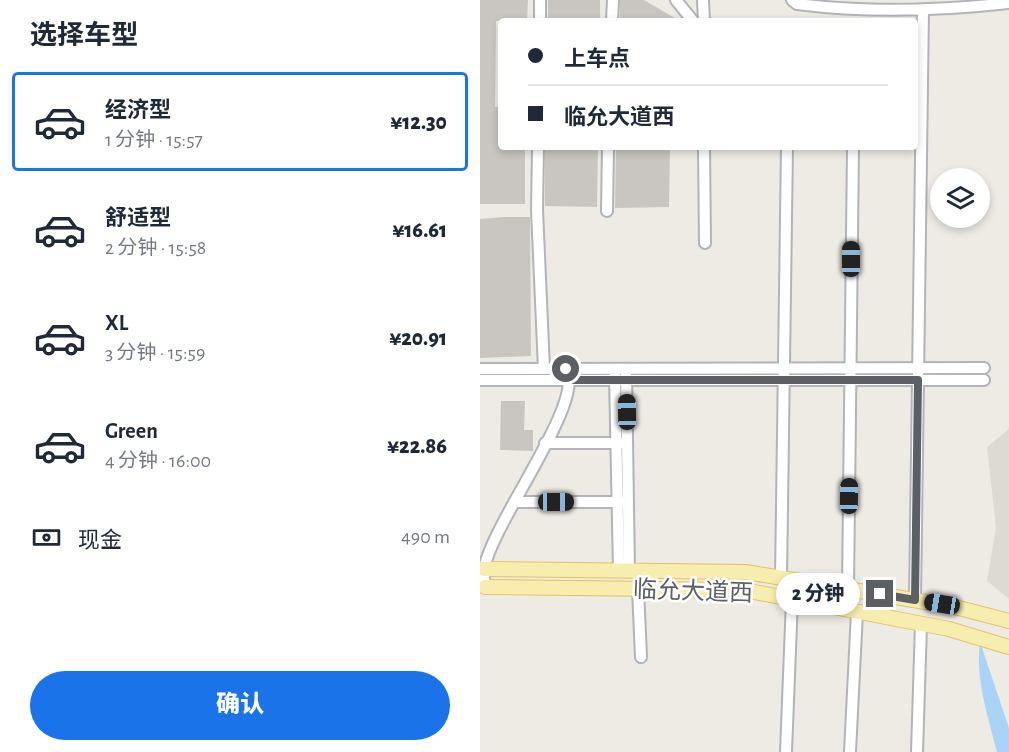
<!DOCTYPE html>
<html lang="zh">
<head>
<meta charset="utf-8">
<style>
  body { margin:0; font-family:"Alegreya Sans","Noto Sans SC",sans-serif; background:#f6f6f7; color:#1f2937; height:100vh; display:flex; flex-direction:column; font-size:22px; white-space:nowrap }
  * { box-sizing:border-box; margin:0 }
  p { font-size:20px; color:#747a83 }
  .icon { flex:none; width:33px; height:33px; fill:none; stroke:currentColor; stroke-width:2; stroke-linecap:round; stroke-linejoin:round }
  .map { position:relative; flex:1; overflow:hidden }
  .panel { display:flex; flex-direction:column; background:#fff; width:480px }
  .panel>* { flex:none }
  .top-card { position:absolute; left:18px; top:18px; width:420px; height:132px; border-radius:6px; box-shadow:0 3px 9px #0003; display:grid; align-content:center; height:132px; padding:0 30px; background:#fff }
  .buttons { position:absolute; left:450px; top:168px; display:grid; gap:12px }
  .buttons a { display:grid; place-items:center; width:60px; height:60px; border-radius:50%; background:#fff; box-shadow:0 3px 9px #0003; font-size:30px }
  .end { position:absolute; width:27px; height:27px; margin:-14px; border:8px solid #5c5f63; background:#fff; box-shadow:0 0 0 3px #fff }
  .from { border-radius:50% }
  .bubble { position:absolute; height:42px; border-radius:21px; background:#fff; box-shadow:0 3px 9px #0003; font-size:20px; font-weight:800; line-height:42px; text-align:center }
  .car { position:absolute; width:18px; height:36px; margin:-18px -9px; border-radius:8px; box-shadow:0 0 4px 2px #0007; background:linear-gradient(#222 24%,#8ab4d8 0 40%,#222 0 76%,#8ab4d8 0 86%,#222 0) }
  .top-card b { display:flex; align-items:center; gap:21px; height:57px; font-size:22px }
  .top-card b+b { border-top:2px solid #e0e1e3 }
  .top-card i { width:15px; height:15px; background:#1f2937 }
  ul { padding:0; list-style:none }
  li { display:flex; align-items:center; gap:18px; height:99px; margin:0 12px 9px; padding:0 18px; border:3px solid transparent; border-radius:6px }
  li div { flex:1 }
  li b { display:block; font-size:22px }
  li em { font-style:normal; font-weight:800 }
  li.active { border-color:#1a73e8 }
  li>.icon { width:54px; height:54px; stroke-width:1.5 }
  h2 { padding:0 30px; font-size:27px; line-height:72px }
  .pay { display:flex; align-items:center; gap:15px; height:66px; padding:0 30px; font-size:22px }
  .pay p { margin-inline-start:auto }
  .button { display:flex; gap:12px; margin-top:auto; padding:12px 30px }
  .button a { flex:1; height:69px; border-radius:36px; background:#1a73e8; color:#fff; font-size:24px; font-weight:800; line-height:69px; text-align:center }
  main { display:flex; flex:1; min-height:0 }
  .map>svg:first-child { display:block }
</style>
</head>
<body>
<main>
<section class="panel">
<h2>选择车型</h2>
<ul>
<li class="active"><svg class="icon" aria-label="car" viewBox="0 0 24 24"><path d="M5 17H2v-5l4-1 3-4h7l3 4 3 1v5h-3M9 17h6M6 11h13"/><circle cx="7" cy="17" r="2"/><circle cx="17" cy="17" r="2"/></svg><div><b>经济型</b><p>1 分钟 · 15:57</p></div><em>¥12.30</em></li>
<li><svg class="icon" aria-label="car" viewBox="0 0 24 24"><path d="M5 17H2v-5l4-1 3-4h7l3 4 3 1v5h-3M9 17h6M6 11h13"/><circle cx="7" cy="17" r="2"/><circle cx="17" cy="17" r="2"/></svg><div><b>舒适型</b><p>2 分钟 · 15:58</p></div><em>¥16.61</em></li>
<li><svg class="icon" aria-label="car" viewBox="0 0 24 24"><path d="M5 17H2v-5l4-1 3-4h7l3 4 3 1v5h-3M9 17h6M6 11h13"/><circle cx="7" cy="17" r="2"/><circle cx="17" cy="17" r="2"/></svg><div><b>XL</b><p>3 分钟 · 15:59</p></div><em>¥20.91</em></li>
<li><svg class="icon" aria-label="car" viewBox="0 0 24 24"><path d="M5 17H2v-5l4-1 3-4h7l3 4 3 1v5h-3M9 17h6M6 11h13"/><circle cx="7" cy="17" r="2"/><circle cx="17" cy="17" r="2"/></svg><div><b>Green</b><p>4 分钟 · 16:00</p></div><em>¥22.86</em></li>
</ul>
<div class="pay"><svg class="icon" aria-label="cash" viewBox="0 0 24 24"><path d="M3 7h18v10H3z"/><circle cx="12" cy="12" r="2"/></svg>现金<p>490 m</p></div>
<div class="button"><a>确认</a></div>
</section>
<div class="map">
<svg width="529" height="752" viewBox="0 0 529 752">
  <rect width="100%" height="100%" fill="#edebe4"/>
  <path fill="#dddad2" d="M529,429V599L507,581L516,527L507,447Z"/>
  <path fill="#aad4f7" d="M500,642L529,728V752H517C508,716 495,679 500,642Z"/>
  <path fill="#c9c6c1" d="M0,0H48L47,21H16L15,107H21V147H45V204H0Z
    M68,0H120V21H68Z
    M140,0H164L200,21H140Z
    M65,147H118L117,207L65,206Z
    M136,147H190L189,207L135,208Z
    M23,217H50L51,356L0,358V219Z
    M21,401H45L44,430H53V451L20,450Z"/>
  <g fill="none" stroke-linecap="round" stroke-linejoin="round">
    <defs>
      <path id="minor" d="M196,0L213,21
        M223,0L224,21
        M312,0L317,4C388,13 458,11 529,3
        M60,21V0
        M132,21L133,0
        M58,147L57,210L64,369
        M224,147L225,243
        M127,211L128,147
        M0,369L504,368
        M146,374L149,571
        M135,375L139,571
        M0,380H504
        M65,443H141
        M34,502H145
        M301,578L307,147
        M5,587C5,582 3,574 4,569C13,522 99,411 88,373
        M158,589L161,657
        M368,589L373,147
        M435,600L443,10
        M306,752L312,599
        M370,752L377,612
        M437,752L441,624"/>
      <path id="major" d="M4,569L266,572L475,607L529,621
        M5,587L264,590L469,629L529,647"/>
    </defs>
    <use href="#minor" stroke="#b1b4b8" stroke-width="14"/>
    <use href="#major" stroke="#e4c366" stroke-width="16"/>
    <use href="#minor" stroke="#fff" stroke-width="10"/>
    <use href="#major" stroke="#f7edaf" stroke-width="14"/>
  </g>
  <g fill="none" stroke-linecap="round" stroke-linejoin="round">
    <path stroke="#5c5f63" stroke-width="8" d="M86,369L90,380H438L435,600L400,594"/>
  </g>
  <g text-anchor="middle" stroke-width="5" stroke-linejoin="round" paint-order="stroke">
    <g font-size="24" fill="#5c5f63" stroke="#fff">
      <text transform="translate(213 591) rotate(2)" y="8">临允大道西</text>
    </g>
  </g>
</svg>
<div class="buttons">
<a><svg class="icon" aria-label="layers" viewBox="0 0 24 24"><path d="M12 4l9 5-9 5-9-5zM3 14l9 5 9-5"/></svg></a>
</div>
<i class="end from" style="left:86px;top:369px"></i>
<i class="end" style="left:400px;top:594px"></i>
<div class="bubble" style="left:296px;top:573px;width:84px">2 分钟</div>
<i class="car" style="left:371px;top:259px;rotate:0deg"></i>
<i class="car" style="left:147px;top:412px;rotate:359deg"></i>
<i class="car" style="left:369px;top:496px;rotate:1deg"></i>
<i class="car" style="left:76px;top:502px;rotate:90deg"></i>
<i class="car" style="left:462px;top:604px;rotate:279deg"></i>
<div class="top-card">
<b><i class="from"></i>上车点</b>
<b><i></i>临允大道西</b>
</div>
</div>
</main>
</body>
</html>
